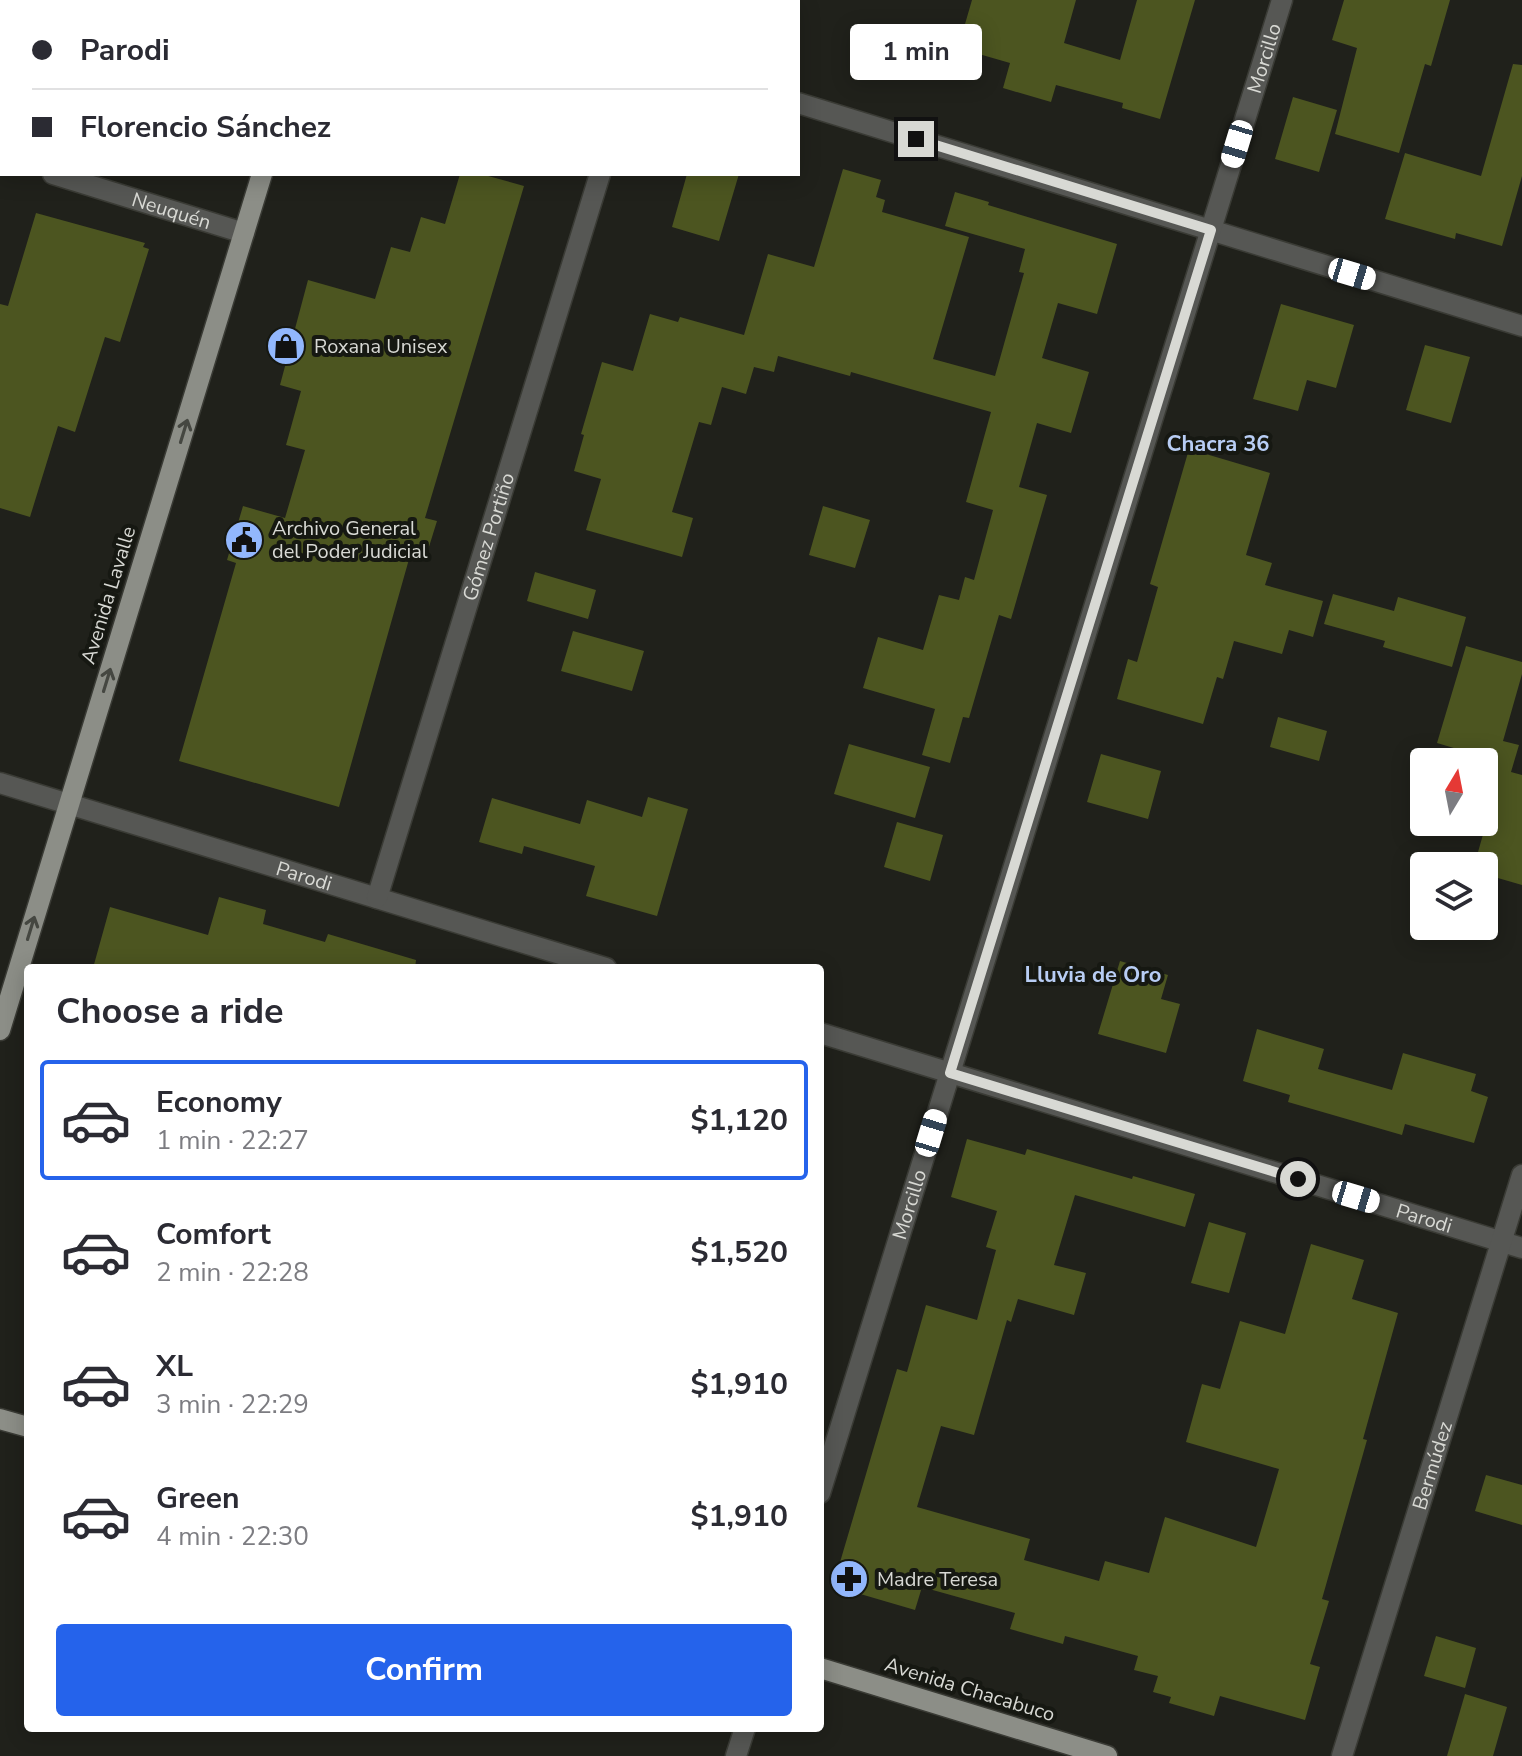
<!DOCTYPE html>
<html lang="en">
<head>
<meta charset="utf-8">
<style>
  body { margin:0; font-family:"Nunito Sans",sans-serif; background:#f7f7f7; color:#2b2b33; height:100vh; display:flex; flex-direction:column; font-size:30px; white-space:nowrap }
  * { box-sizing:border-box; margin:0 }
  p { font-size:26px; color:#7c7c81 }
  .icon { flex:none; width:44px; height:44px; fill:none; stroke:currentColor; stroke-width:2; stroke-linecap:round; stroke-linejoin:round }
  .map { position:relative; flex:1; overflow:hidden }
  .sheet { position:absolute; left:24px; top:964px; width:800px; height:768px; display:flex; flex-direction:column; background:#fff; border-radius:8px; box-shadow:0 4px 20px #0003 }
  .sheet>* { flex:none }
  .top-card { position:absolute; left:0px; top:0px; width:800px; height:176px; box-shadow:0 4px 20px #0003; display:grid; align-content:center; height:176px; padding:0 32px; background:#fff }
  .needle { width:52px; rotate:10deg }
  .tools { position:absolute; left:1410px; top:748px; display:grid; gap:16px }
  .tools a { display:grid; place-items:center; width:88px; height:88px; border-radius:8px; background:#fff; box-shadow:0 4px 20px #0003; font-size:40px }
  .end { position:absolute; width:36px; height:36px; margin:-18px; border:10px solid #d8d9d4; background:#111; box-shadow:0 0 0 4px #111 }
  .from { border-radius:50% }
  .bubble { position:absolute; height:56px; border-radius:8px; background:#fff; box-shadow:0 4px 20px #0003; font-size:26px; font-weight:700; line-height:56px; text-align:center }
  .car { position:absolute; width:24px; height:48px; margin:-24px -12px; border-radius:10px; box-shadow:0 0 6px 2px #0007; background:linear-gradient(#fff 24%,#345 0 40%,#fff 0 76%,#345 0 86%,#fff 0) }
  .top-card b { display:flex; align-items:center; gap:28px; height:76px; font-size:30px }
  .top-card b+b { border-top:2px solid #e1e1e2 }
  .top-card i { width:20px; height:20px; background:#2b2b33 }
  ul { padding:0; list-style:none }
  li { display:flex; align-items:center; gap:24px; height:120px; margin:0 16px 12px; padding:0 16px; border:4px solid transparent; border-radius:8px }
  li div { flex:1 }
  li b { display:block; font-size:30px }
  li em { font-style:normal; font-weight:700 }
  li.on { border-color:#2563eb }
  li>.icon { width:72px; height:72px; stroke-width:1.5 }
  h2 { padding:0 32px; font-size:36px; line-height:96px }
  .button { display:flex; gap:16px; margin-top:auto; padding:16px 32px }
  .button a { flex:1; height:92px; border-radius:8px; background:#2563eb; color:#fff; font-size:32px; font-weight:700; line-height:92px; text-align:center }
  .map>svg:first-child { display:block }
</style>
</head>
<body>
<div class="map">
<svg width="1522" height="1756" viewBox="0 0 1522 1756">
  <rect width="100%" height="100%" fill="#20211b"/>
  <path fill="#4c5520" d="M972,0H1076L1064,43L1120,60L1137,0H1195L1160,119L1122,108L1123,103L1056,85L1051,102L1003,88L1010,63L958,48Z
    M1344,0H1450L1431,66L1425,64L1399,153L1335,134L1357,48L1332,40Z
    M1513,64L1522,65V176L1502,246L1456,233L1455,239L1385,219L1405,153L1481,176Z
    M1293,97L1337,110L1319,172L1275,159Z
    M843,169L881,180L876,197L885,200L882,212L969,237L933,359L995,376L1024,273L1019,272L1025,249L945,226L955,192L989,202L988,205L1117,244L1097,314L1058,303L1042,358L1089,372L1071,433L1037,423L1019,487L1047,495L1011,619L999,615L969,718L963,717L950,763L922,755L935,709L863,688L878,637L923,650L939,595L959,600L965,577L974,580L993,510L966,502L991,412L851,372L850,376L778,356L774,372L754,367L746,394L722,387L711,425L699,422L672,512L693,518L682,557L586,530L601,479L574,471L584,435L581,434L602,362L633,371L650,314L678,322L680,317L744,335L768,254L814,267Z
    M460,174H481L524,186L425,518L437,521L428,550L413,545L339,807L179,761L236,563L227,560L243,506L285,518L305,450L286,445L301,391L280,385L308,280L375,299L391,247L410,252L421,217L445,224Z
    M687,174H739L719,241L672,227Z
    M36,213L145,243L143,247L149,249L120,342L105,337L75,432L58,426L30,517L0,508V304L8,306Z
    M1281,304L1354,325L1336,388L1307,380L1298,411L1253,399Z
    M1425,345L1470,357L1451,423L1406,410Z
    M1189,449L1270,473L1246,555L1272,563L1265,585L1323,601L1313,637L1289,630L1282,654L1234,641L1223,679L1217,677L1203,724L1117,699L1128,659L1137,662L1158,587L1150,584Z
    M823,506L870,520L855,568L809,555Z
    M535,572L596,590L588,619L527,601Z
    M1333,594L1394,611L1398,597L1466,617L1452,667L1383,647L1385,641L1324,624Z
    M573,631L644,651L632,691L561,671Z
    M1466,646L1522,662V674L1503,741L1519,745L1511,772L1522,775V885L1484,874V866H1474L1484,831V757L1437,743Z
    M1278,717L1327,731L1319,761L1270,747Z
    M849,744L930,767L915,818L834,794Z
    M1101,754L1161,771L1148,819L1087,802Z
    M648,797L688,809L657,916L586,896L595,866L524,846L522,854L479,842L492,798L580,824L587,800L642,817Z
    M897,822L943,835L930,881L884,867Z
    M219,897L266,910L263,924L325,942L328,934L416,960L415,968H93L110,907L208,935Z
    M1120,961L1168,975L1161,999L1180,1004L1166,1053L1098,1034Z
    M1257,1029L1324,1049L1318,1069L1392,1090L1403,1053L1476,1074L1471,1091L1488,1097L1474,1143L1405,1124L1402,1135L1288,1102L1290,1095L1243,1081Z
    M967,1139L1025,1155L1027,1149L1132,1179L1133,1176L1195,1194L1185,1227L1075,1195L1054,1265L1086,1273L1074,1315L1018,1299L1011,1322L1007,1320L974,1435L941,1426L917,1507L1030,1539L1024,1560L1099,1581L1105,1561L1149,1573L1165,1517L1256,1547L1279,1469L1186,1442L1202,1384L1220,1389L1240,1321L1285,1334L1311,1244L1364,1260L1352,1299L1398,1313L1363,1439L1367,1440L1322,1599L1329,1601L1310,1664L1320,1667L1305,1720L1220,1696L1214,1716L1169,1703L1171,1697L1153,1692L1158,1676L1134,1670L1138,1656L1065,1636L1063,1644L1010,1629L1015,1613L922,1587L915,1610L833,1586L897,1369L907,1372L926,1305L977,1320L996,1250L986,1247L997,1211L951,1197Z
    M1209,1222L1246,1233L1229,1293L1191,1283Z
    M1486,1475L1522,1485V1525L1475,1511Z
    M1436,1636L1476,1648L1465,1688L1424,1676Z
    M1465,1694L1507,1707L1493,1756H1447Z"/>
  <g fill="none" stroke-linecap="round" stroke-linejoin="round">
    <defs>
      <g id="minor">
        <path d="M464,0L470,2"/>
        <path d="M654,2V0"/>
        <path d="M798,103L1522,326"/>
        <path d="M0,158H2"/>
        <path id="s1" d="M53,174L244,233"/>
        <path id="s2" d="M0,783L606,968"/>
        <path id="s3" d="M377,898L600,174"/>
        <path id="s4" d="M820,1033L1522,1248"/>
        <path id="s5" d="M820,1493L1282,0"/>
        <path d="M736,1756L745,1728"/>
        <path id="s6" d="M1342,1756L1522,1175"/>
      </g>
      <path id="primary" d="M315,2L316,0
        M0,1030L262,174
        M0,1419L28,1427
        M820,1668L1107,1756"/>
    </defs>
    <use href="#minor" stroke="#3a3b35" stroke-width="23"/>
    <use href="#primary" stroke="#3a3b35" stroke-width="23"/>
    <use href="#minor" stroke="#565754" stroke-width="20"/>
    <use href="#primary" stroke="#8c8e87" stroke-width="20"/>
  </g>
  <defs><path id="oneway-shaft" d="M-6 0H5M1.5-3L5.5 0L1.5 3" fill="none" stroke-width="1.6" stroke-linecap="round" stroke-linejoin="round" transform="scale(2)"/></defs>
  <g stroke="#454741">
    <use href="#oneway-shaft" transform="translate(184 431) rotate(-73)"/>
    <use href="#oneway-shaft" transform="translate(107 680) rotate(-73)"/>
    <use href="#oneway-shaft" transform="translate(31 928) rotate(-73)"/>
  </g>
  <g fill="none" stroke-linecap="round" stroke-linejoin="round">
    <path stroke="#d8d9d4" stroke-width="10" d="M916,139L1211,230L950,1073L1298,1179"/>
  </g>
  <defs>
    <symbol id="shop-disc" viewBox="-11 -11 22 22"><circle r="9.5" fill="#92b7fd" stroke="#161812"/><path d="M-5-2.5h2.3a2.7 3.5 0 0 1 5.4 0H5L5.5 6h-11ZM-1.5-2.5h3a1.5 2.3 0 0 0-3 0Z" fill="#111"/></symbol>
    <symbol id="civic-disc" viewBox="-11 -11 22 22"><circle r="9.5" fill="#92b7fd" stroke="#161812"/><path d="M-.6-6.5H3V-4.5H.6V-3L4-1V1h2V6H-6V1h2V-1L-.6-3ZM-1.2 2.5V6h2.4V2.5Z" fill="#111"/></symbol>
    <symbol id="pharmacy-disc" viewBox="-11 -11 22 22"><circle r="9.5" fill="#92b7fd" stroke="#161812"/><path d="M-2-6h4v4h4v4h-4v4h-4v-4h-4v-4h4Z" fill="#111"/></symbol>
  </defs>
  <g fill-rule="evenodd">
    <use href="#shop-disc" x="264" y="324" width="44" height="44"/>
    <use href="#civic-disc" x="222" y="518" width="44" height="44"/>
    <use href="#pharmacy-disc" x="827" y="1557" width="44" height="44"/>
  </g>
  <g text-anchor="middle" stroke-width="8" stroke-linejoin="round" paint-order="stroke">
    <g font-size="20" fill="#d8d9d4" stroke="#161812">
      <text dy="7" stroke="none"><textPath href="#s5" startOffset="1502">Morcillo</textPath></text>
      <text dy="7" stroke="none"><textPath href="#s1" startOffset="124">Neuquén</textPath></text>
      <text dy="7" stroke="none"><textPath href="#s3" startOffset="378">Gómez Portiño</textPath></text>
      <text transform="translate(108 595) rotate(-73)" y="7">Avenida Lavalle</text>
      <text dy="7" stroke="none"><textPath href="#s2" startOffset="318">Parodi</textPath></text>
      <text dy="7" stroke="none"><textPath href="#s5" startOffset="302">Morcillo</textPath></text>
      <text dy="7" stroke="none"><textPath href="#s4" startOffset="632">Parodi</textPath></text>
      <text dy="7" stroke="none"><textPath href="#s6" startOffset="304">Bermúdez</textPath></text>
      <text transform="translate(970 1689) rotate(17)" y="7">Avenida Chacabuco</text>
    </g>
    <g font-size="20" fill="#d8d9d4" stroke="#161812" text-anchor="start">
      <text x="314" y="353">Roxana Unisex</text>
      <text x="272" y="535">Archivo General<tspan x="272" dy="23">del Poder Judicial</tspan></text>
      <text x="877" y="1586">Madre Teresa</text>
    </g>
    <g font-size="22" font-weight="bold" fill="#b8cdf4" stroke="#161812">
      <text x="1218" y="451">Chacra 36</text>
      <text x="1093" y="982">Lluvia de Oro</text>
    </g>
  </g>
</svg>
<div class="tools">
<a><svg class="needle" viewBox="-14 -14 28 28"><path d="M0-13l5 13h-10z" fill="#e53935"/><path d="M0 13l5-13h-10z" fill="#7c7c81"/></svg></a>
<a><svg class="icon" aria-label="layers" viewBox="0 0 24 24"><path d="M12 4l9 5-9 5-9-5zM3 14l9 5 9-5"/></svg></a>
</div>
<i class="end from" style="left:1298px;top:1179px"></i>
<i class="end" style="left:916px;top:139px"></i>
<div class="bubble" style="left:850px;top:24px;width:132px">1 min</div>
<i class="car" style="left:1237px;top:144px;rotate:197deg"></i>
<i class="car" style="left:1352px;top:274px;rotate:107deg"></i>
<i class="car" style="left:931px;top:1133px;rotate:17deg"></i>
<i class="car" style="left:1356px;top:1197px;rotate:107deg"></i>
<div class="top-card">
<b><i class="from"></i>Parodi</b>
<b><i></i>Florencio Sánchez</b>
</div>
<section class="sheet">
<h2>Choose a ride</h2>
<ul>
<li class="on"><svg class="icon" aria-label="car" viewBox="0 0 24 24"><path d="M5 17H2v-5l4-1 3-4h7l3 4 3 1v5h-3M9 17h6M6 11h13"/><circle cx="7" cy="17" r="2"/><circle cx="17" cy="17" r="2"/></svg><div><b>Economy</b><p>1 min · 22:27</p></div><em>$1,120</em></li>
<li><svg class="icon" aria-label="car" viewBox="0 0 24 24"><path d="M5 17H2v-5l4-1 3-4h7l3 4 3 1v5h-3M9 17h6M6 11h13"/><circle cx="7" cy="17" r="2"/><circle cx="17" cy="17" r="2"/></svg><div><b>Comfort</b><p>2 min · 22:28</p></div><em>$1,520</em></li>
<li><svg class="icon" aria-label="car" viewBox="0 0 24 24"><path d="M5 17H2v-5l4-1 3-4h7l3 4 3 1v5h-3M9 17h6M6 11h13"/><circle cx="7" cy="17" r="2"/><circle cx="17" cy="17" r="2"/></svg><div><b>XL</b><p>3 min · 22:29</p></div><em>$1,910</em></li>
<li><svg class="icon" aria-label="car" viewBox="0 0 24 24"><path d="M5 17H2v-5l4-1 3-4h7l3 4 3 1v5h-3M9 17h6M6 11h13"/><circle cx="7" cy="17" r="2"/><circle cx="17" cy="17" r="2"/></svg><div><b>Green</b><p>4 min · 22:30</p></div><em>$1,910</em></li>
</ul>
<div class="button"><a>Confirm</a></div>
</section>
</div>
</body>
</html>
